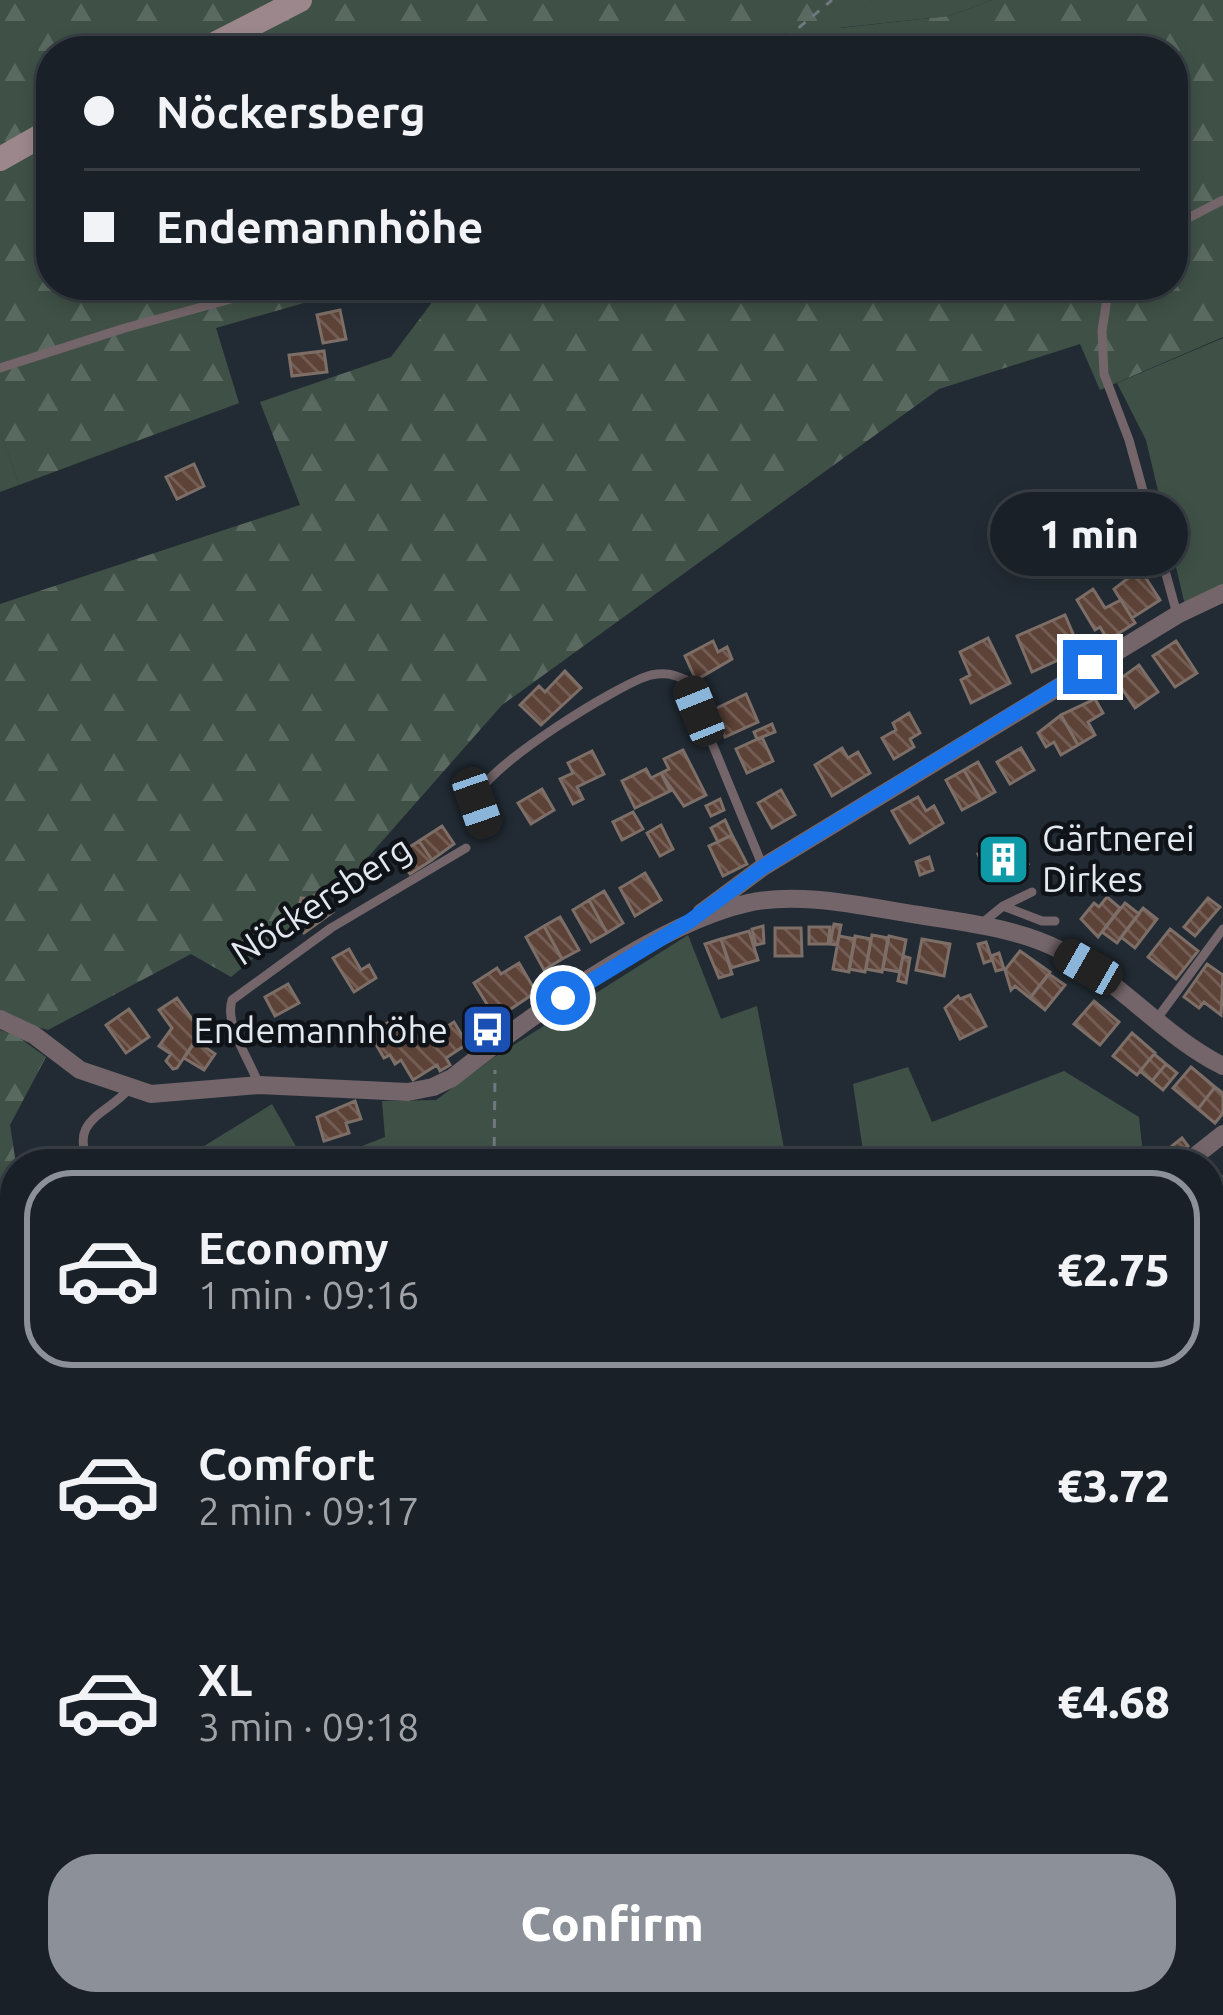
<!DOCTYPE html>
<html lang="en">
<head>
<meta charset="utf-8">
<style>
  body { margin:0; font-family:Ubuntu,sans-serif; background:#23282f; color:#f1f3f6; height:100vh; display:flex; flex-direction:column; font-size:45px; white-space:nowrap }
  * { box-sizing:border-box; margin:0 }
  p { font-size:39px; color:#9fa3a7 }
  .icon { flex:none; width:66px; height:66px; fill:none; stroke:currentColor; stroke-width:2; stroke-linecap:round; stroke-linejoin:round }
  .map { position:relative; flex:1; overflow:hidden }
  .panel { position:absolute; left:0px; top:1149px; width:1224px; height:867px; display:flex; flex-direction:column; background:#1a2027; border-radius:48px 48px 0 0; box-shadow:0 6px 18px #0003,0 0 0 3px #383e44 }
  .panel>* { flex:none }
  .guide { position:absolute; left:36px; top:36px; width:1152px; height:264px; border-radius:48px; box-shadow:0 6px 18px #0003,0 0 0 3px #383e44; display:grid; align-content:center; height:264px; padding:0 48px; background:#1a2027 }
  .end { position:absolute; width:54px; height:54px; margin:-27px; border:15px solid #1a73e8; background:#fff; box-shadow:0 0 0 6px #fff }
  .from { border-radius:50% }
  .bubble { position:absolute; height:84px; border-radius:42px; background:#1a2027; box-shadow:0 6px 18px #0003,0 0 0 3px #383e44; font-size:39px; font-weight:800; line-height:84px; text-align:center }
  .car { position:absolute; width:36px; height:72px; margin:-36px -18px; border-radius:15px; box-shadow:0 0 9px 3px #0007; background:linear-gradient(#222 24%,#8ab4d8 0 40%,#222 0 76%,#8ab4d8 0 86%,#222 0) }
  .guide b { display:flex; align-items:center; gap:42px; height:114px; font-size:45px }
  .guide b+b { border-top:3px solid #383e44 }
  .guide i { width:30px; height:30px; background:#f1f3f6 }
  ul { padding:21px 0 0; list-style:none }
  li { display:flex; align-items:center; gap:36px; height:198px; margin:0 24px 18px; padding:0 24px; border:6px solid transparent; border-radius:48px }
  li div { flex:1 }
  li b { display:block; font-size:45px }
  li em { font-style:normal; font-weight:800 }
  li.active { border-color:#8c9099 }
  li>.icon { width:108px; height:108px; stroke-width:1.5 }
  .primary-button { display:flex; gap:24px; margin-top:auto; padding:24px 48px }
  .primary-button a { flex:1; height:138px; border-radius:48px; background:#8c9099; color:#fff; font-size:48px; font-weight:800; line-height:138px; text-align:center }
  .map>svg:first-child { display:block }
</style>
</head>
<body>
<div class="map">
<svg width="1223" height="2015" viewBox="0 0 1223 2015">
  <defs>
    <pattern id="forest-firs" width="22" height="20" patternUnits="userSpaceOnUse" patternTransform="scale(3)"><rect width="22" height="20" fill="#3f5146"/><path d="M5 1l3.5 6h-7zM16 11l3.5 6h-7z" fill="#5a6a61"/></pattern>
    <pattern id="building-back-hatch" width="6" height="6" patternUnits="userSpaceOnUse" patternTransform="scale(3)"><rect width="6" height="6" fill="#5c4237"/><path d="M-1 5l2 2M0 0l6 6M5-1l2 2" fill="none" stroke="#735d54"/></pattern>
  </defs>
  <rect width="100%" height="100%" fill="#222b34"/>
  <path fill="#3f5146" d="M873,0H992L949,16L837,28Z
    M1223,338V603L1188,618L1146,440L1117,383Z
    M0,430L19,485L0,492Z
    M688,935L721,1019L757,1006L787,1164H602L592,1148L528,1164H316L385,1137L382,1101L436,1100L493,1058Z
    M908,1067L932,1122L1064,1071L1139,1117L1144,1164H865L853,1084Z
    M272,1104L306,1164H175Z
    M10,1973L15,1980V2001H30L40,2015H0V1986Z
    M528,2001H600L591,2015H549Z"/>
  <path fill="url(#forest-firs)" d="M0,0H293L200,51H51V129L0,157Z
    M311,0H873L840,28L949,16L992,0H1223V337L1100,390L1080,344L939,389L502,705L347,881L231,977L191,954L48,1030L0,1016V604L300,505L260,402L391,357L445,285H1173V51H205Z
    M51,132V285H367L216,328L239,403L19,485L0,431V161Z
    M0,1030L17,1036L46,1057L10,1125L16,1164L15,1248L0,1265Z
    M1212,1587L1223,1595V1808L1209,1817V1590Z
    M15,1842V1968L0,1986V1850Z
    M1209,1864L1223,1882V1925L1209,1938Z
    M1223,1936V2015H1129L1153,2001H1209V1950Z
    M238,2001H521L539,2015H191Z
    M896,2001H1122L1100,2015H899Z"/>
  <path fill="url(#building-back-hatch)" stroke="#7d6e67" stroke-width="3" d="M340,310L346,339L323,343L317,315Z
    M324,351L327,372L292,376L289,355Z
    M194,464L204,486L177,499L166,477Z
    M1140,569L1160,600L1132,618L1114,589Z
    M1093,589L1105,608L1121,600L1135,623L1108,640L1100,627L1095,630L1077,600Z
    M1065,615L1080,650L1032,672L1017,636Z
    M988,638L1010,683L971,703L961,680L970,675L960,652Z
    M713,641L718,652L727,647L732,659L696,680L685,656Z
    M1176,641L1197,673L1175,687L1153,656Z
    M1139,665L1158,692L1135,708L1117,681Z
    M565,671L581,688L541,725L520,705L539,686L545,692Z
    M746,694L758,722L725,737L713,710Z
    M1095,699L1103,713L1088,722L1095,735L1078,745L1061,715Z
    M909,713L920,733L910,739L914,747L894,759L882,738L896,730L893,723Z
    M1061,715L1078,745L1061,755L1054,742L1046,747L1038,733Z
    M772,724L775,732L757,739L754,732Z
    M762,737L773,761L747,773L736,749Z
    M842,748L848,758L858,752L870,773L832,796L815,765Z
    M1021,748L1034,770L1010,784L997,762Z
    M683,750L706,795L684,806L661,773L669,769L664,759Z
    M592,751L604,774L577,787L583,799L573,804L560,779L573,773L568,763Z
    M978,762L995,792L981,800L964,770Z
    M646,769L651,778L661,773L670,791L635,808L622,781Z
    M964,770L981,800L962,810L946,780Z
    M542,789L554,810L531,824L518,803Z
    M781,790L795,815L772,828L758,803Z
    M918,797L926,811L934,806L943,823L910,843L892,811Z
    M720,799L724,810L711,816L706,806Z
    M633,812L643,829L622,840L613,822Z
    M725,820L732,835L718,842L711,828Z
    M661,825L673,849L660,856L647,833Z
    M442,826L454,844L432,860L419,841Z
    M732,835L747,864L723,876L709,846Z
    M1015,837L1028,864L990,882L978,854Z
    M419,841L432,860L410,874L397,855Z
    M929,857L933,870L920,875L916,862Z
    M645,873L661,900L635,916L620,888Z
    M604,891L623,923L607,933L589,900Z
    M319,892L333,912L304,933L290,914L299,907L301,898L310,899Z
    M1107,897L1120,908L1098,937L1081,919L1094,903L1099,907Z
    M1208,898L1220,907L1195,936L1184,927Z
    M589,900L607,933L591,942L573,910Z
    M1125,903L1139,914L1117,943L1102,932Z
    M1143,908L1157,919L1135,948L1121,937Z
    M560,917L579,950L562,959L544,926Z
    M834,924L841,925L837,945L830,944Z
    M544,926L562,959L544,970L526,937Z
    M763,926L764,943L756,945L752,929Z
    M809,927H830L828,944H809Z
    M775,928H801L802,956H775Z
    M1170,929L1198,951L1176,979L1148,957Z
    M749,931L758,960L731,968L721,939Z
    M872,935L888,938L882,972L866,969Z
    M839,936L855,939L849,972L833,969Z
    M855,936L871,939L865,972L849,969Z
    M889,936L906,940L900,972L883,969Z
    M721,939L732,974L719,978L705,944Z
    M922,939L950,944L944,976L916,970Z
    M986,942L992,960L984,963L978,944Z
    M349,949L361,970L369,965L376,978L354,992L333,958Z
    M1020,951L1050,972L1030,998L1015,986L1011,990L1005,970Z
    M999,953L1004,969L996,971L991,956Z
    M903,956L910,958L906,983L898,981Z
    M519,963L536,992L496,1019L474,983L497,968L501,974Z
    M1207,964L1223,975L1221,1015L1204,1002L1199,1008L1184,997Z
    M1049,974L1065,985L1045,1010L1030,998Z
    M288,984L299,1003L275,1016L265,997Z
    M970,995L986,1026L960,1039L945,1008L958,996L960,999Z
    M177,998L192,1019L204,1027L177,1068L173,1069L166,1061L171,1054L159,1046L172,1028L159,1010Z
    M1094,1001L1119,1022L1100,1045L1074,1024Z
    M129,1009L149,1037L126,1053L106,1025Z
    M395,1018L401,1030L410,1024L421,1043L454,1022L467,1044L446,1058L450,1065L440,1071L437,1065L413,1080L401,1060L395,1064L390,1055L384,1058L370,1034Z
    M1132,1033L1155,1053L1137,1075L1113,1056Z
    M196,1041L215,1054L204,1070L184,1058Z
    M1154,1054L1166,1064L1152,1081L1140,1071Z
    M1166,1064L1177,1073L1163,1090L1152,1081Z
    M1191,1067L1215,1087L1198,1109L1173,1088Z
    M1215,1087L1223,1093V1113L1215,1123L1198,1109Z
    M355,1101L361,1119L346,1123L349,1133L324,1141L317,1117Z
    M1182,1138L1188,1146L1173,1158L1167,1150Z
    M65,1149L72,1163L50,1161V1155Z
    M1216,1171L1223,1178L1219,1189L1209,1180Z
    M1209,1180L1223,1193L1209,1210Z
    M1219,1199L1223,1202V1240L1218,1243L1209,1235V1210Z
    M6,1303L15,1314V1339L8,1343L0,1328V1306Z
    M1210,1330L1223,1342V1348L1209,1362Z
    M1223,1830V1861L1209,1840Z
    M810,2001H837L832,2015H805Z"/>
  <g fill="none" stroke-linecap="round" stroke-linejoin="round">
    <path stroke="#6f777f" stroke-width="3" stroke-dasharray="9 9" stroke-linecap="butt" d="M771,51L832,0
      M494,1164L495,1070
      M1209,1741L1223,1732"/>
    <path stroke="#736569" stroke-width="9" d="M1173,226L1223,200
      M1113,285L1108,292L1102,331L1104,374L1129,440L1177,614
      M0,368L125,328L282,285
      M487,832C483,821 475,807 478,796C485,767 620,683 651,675C666,672 672,674 686,680L763,867
      M1003,906L1042,921H1055
      M981,924L1003,906L1032,892
      M1156,1020L1223,929
      M259,1085C250,1060 224,1025 232,1000L331,928L466,848
      M89,1164C69,1119 104,1117 129,1089
      M2,1281L15,1266
      M6,1416L15,1440
      M0,1521L15,1515
      M9,1778L15,1776"/>
    <path stroke="#736569" stroke-width="18" d="M701,913L763,867L1177,615L1223,593
      M0,1019L34,1035L80,1070L151,1094L259,1085L408,1092L433,1087L452,1078C526,1019 657,923 748,903C802,891 865,907 919,915C967,923 1017,928 1060,950C1120,981 1163,1036 1223,1066
      M1185,1164L1223,1134
      M1209,1927L1223,1917
      M524,2001L543,2015
      M180,2015L227,2001
      M704,2015H721
      M1100,2015L1119,2001"/>
    <path stroke="#9c878c" stroke-width="24" d="M201,51L300,0
      M0,159L51,130"/>
  </g>
  <g fill="none" stroke-linecap="round" stroke-linejoin="round">
    <path stroke="#1a73e8" stroke-width="15" d="M563,998L690,921L763,867L1090,667"/>
  </g>
  <defs>
    <symbol id="building-square" viewBox="-11 -11 22 22"><rect x="-9" y="-9" width="18" height="18" rx="4" fill="#0f9aa8" stroke="#0f1317"/><path d="M-4-6H4V6H1V3H-1V6H-4ZM-2.5-4.3h1.7v1.8h-1.7ZM.8-4.3h1.7v1.8H.8ZM-2.5-1h1.7V.8h-1.7ZM.8-1h1.7V.8H.8Z" fill="#fff"/></symbol>
    <symbol id="bus-square" viewBox="-11 -11 22 22"><rect x="-9" y="-9" width="18" height="18" rx="4" fill="#1a4fb4" stroke="#0f1317"/><path d="M-5-6H5V4H4V6H2V4H-2V6H-4V4H-5ZM-3.5-4V0h7V-4ZM-3.5 1.2v1.5H-2V1.2ZM2 1.2v1.5H3.5V1.2Z" fill="#fff"/></symbol>
  </defs>
  <g fill-rule="evenodd">
    <use href="#building-square" x="974" y="830" width="59" height="59"/>
    <use href="#bus-square" x="458" y="1000" width="59" height="59"/>
  </g>
  <g text-anchor="middle" stroke-width="9" stroke-linejoin="round" paint-order="stroke">
    <g font-size="36" fill="#e2e8ef" stroke="#0f1317" text-anchor="start">
      <text x="1042" y="851">Gärtnerei<tspan x="1042" dy="41">Dirkes</tspan></text>
      <text x="448" y="1043" text-anchor="end">Endemannhöhe</text>
    </g>
    <g font-size="36" fill="#e2e8ef" stroke="#0f1317">
      <text transform="translate(321 900) rotate(-33)" y="13">Nöckersberg</text>
    </g>
  </g>
</svg>
<i class="end from" style="left:563px;top:998px"></i>
<i class="end" style="left:1090px;top:667px"></i>
<div class="bubble" style="left:990px;top:492px;width:198px">1 min</div>
<i class="car" style="left:699px;top:711px;rotate:338deg"></i>
<i class="car" style="left:477px;top:803px;rotate:161deg"></i>
<i class="car" style="left:1088px;top:967px;rotate:300deg"></i>
<div class="guide">
<b><i class="from"></i>Nöckersberg</b>
<b><i></i>Endemannhöhe</b>
</div>
<section class="panel">
<ul>
<li class="active"><svg class="icon" aria-label="car" viewBox="0 0 24 24"><path d="M5 17H2v-5l4-1 3-4h7l3 4 3 1v5h-3M9 17h6M6 11h13"/><circle cx="7" cy="17" r="2"/><circle cx="17" cy="17" r="2"/></svg><div><b>Economy</b><p>1 min · 09:16</p></div><em>€2.75</em></li>
<li><svg class="icon" aria-label="car" viewBox="0 0 24 24"><path d="M5 17H2v-5l4-1 3-4h7l3 4 3 1v5h-3M9 17h6M6 11h13"/><circle cx="7" cy="17" r="2"/><circle cx="17" cy="17" r="2"/></svg><div><b>Comfort</b><p>2 min · 09:17</p></div><em>€3.72</em></li>
<li><svg class="icon" aria-label="car" viewBox="0 0 24 24"><path d="M5 17H2v-5l4-1 3-4h7l3 4 3 1v5h-3M9 17h6M6 11h13"/><circle cx="7" cy="17" r="2"/><circle cx="17" cy="17" r="2"/></svg><div><b>XL</b><p>3 min · 09:18</p></div><em>€4.68</em></li>
</ul>
<div class="primary-button"><a>Confirm</a></div>
</section>
</div>
</body>
</html>
